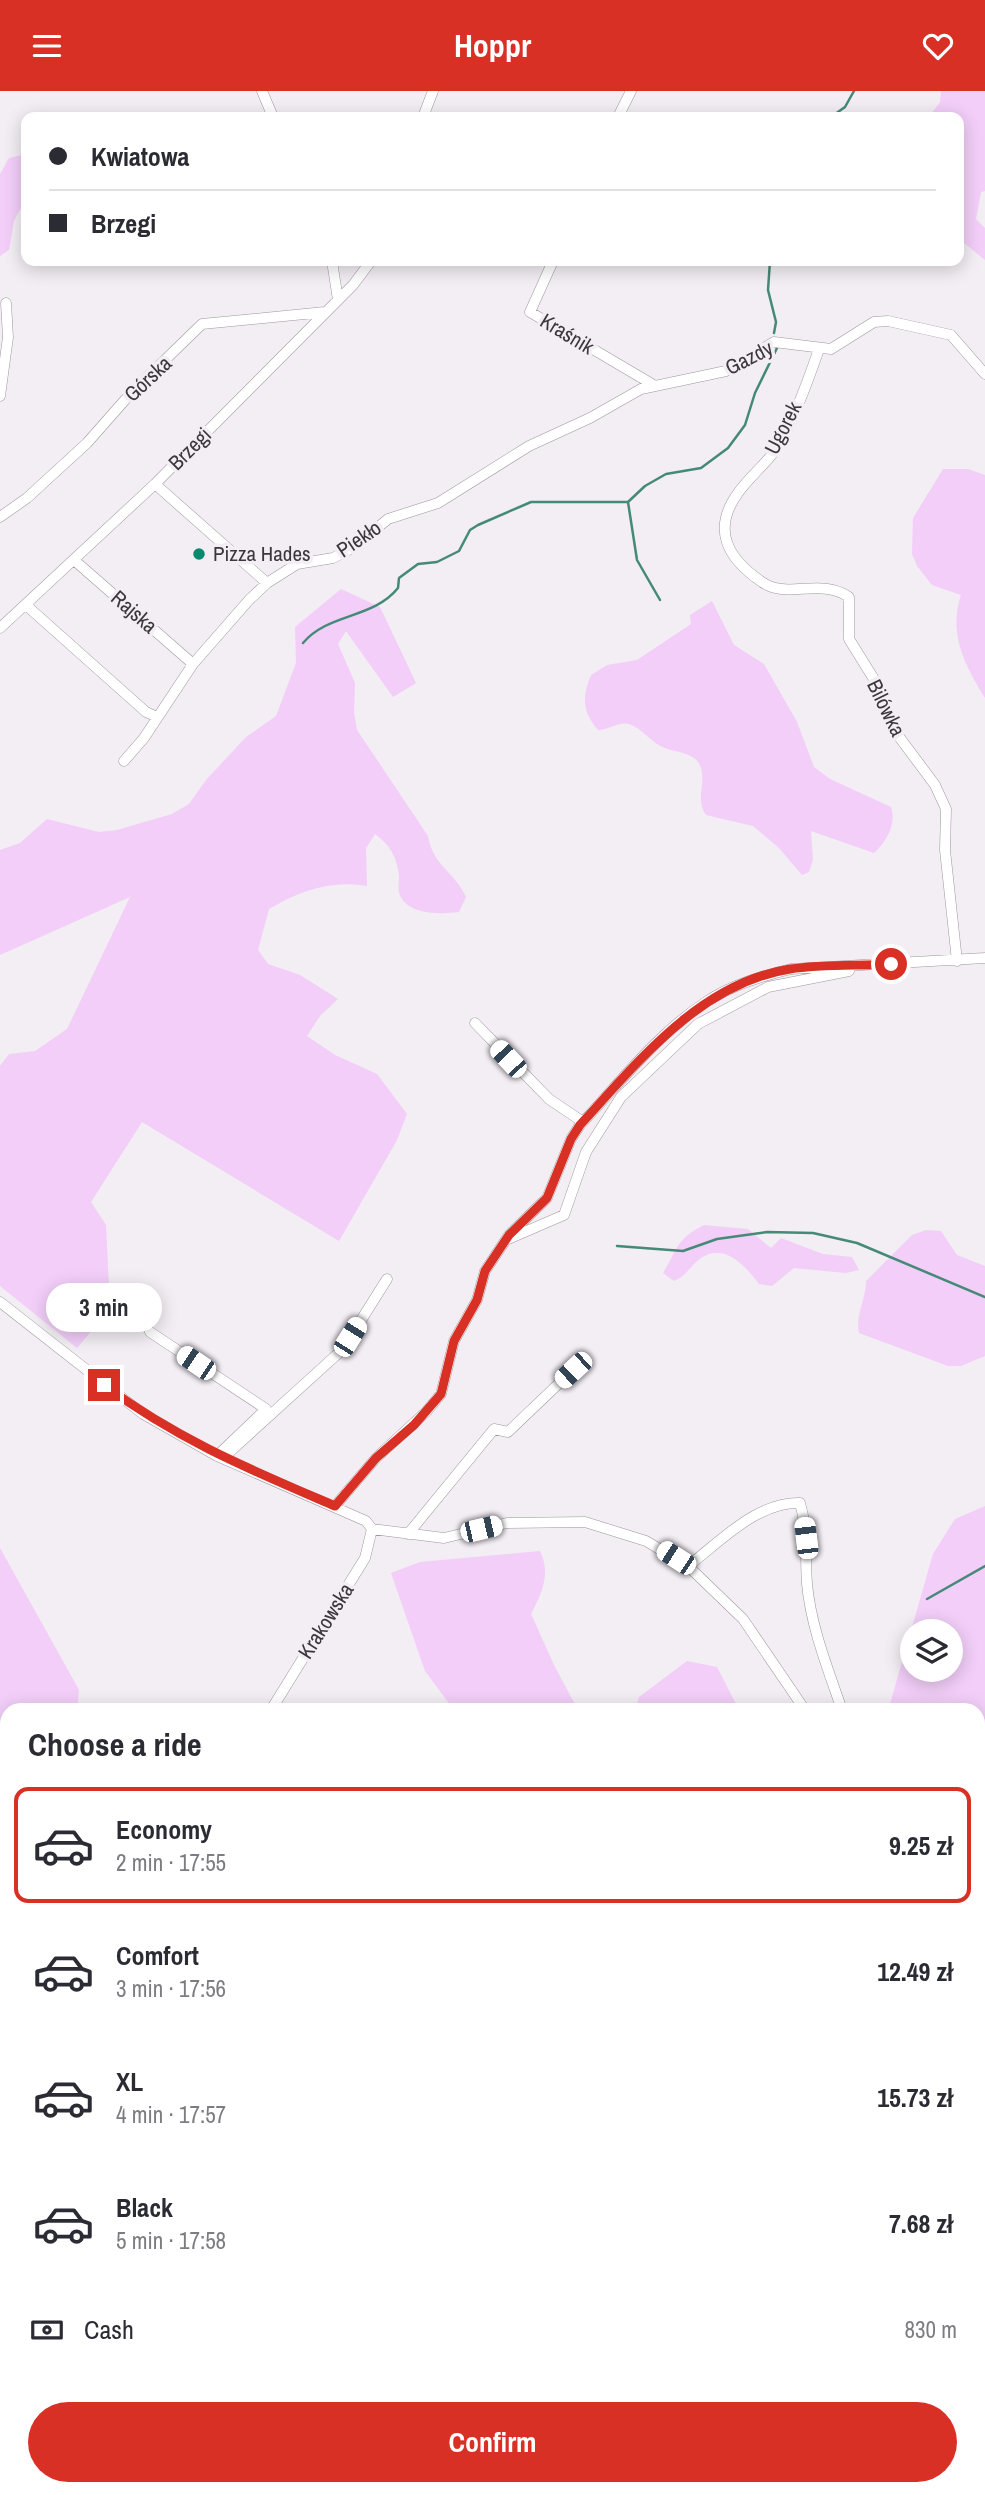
<!DOCTYPE html>
<html lang="en">
<head>
<meta charset="utf-8">
<style>
  body { margin:0; font-family:"Archivo Narrow",sans-serif; background:#f7f7f7; color:#2b2b33; height:100vh; display:flex; flex-direction:column; font-size:26px; white-space:nowrap }
  * { box-sizing:border-box; margin:0 }
  p { font-size:23px; color:#7c7c81 }
  .icon { flex:none; width:38px; height:38px; fill:none; stroke:currentColor; stroke-width:2; stroke-linecap:round; stroke-linejoin:round }
  .map { position:relative; flex:1; overflow:hidden }
  .details { position:absolute; left:0px; top:1612px; width:985px; height:793px; display:flex; flex-direction:column; background:#fff; border-radius:21px 21px 0 0; box-shadow:0 4px 18px #0003 }
  .details>* { flex:none }
  .hud { position:absolute; left:21px; top:21px; width:943px; height:154px; border-radius:14px; box-shadow:0 4px 18px #0003; display:grid; align-content:center; height:154px; padding:0 28px; background:#fff }
  .tools { position:absolute; left:900px; top:1528px; display:grid; gap:14px }
  .tools a { display:grid; place-items:center; width:63px; height:63px; border-radius:50%; background:#fff; box-shadow:0 4px 18px #0003; font-size:35px }
  .end { position:absolute; width:32px; height:32px; margin:-16px; border:9px solid #d93025; background:#fff; box-shadow:0 0 0 4px #fff }
  .from { border-radius:50% }
  .bubble { position:absolute; height:49px; border-radius:24px; background:#fff; box-shadow:0 4px 18px #0003; font-size:23px; font-weight:800; line-height:49px; text-align:center }
  .car { position:absolute; width:21px; height:42px; margin:-21px -10px; border-radius:9px; box-shadow:0 0 5px 2px #0007; background:linear-gradient(#fff 24%,#345 0 40%,#fff 0 76%,#345 0 86%,#fff 0) }
  .hud b { display:flex; align-items:center; gap:24px; height:66px; font-size:26px }
  .hud b+b { border-top:2px solid #e1e1e2 }
  .hud i { width:18px; height:18px; background:#2b2b33 }
  ul { padding:0; list-style:none }
  li { display:flex; align-items:center; gap:21px; height:116px; margin:0 14px 10px; padding:0 14px; border:4px solid transparent; border-radius:14px }
  li div { flex:1 }
  li b { display:block; font-size:26px }
  li em { font-style:normal; font-weight:800 }
  li.active { border-color:#d93025 }
  li>.icon { width:63px; height:63px; stroke-width:1.5 }
  h2 { padding:0 28px; font-size:32px; line-height:84px }
  .pay { display:flex; align-items:center; gap:18px; height:77px; padding:0 28px; font-size:26px }
  .pay p { margin-inline-start:auto }
  .button { display:flex; gap:14px; margin-top:auto; padding:14px 28px }
  .button a { flex:1; height:80px; border-radius:42px; background:#d93025; color:#fff; font-size:28px; font-weight:800; line-height:80px; text-align:center }
  header { display:flex; justify-content:space-between; align-items:center; height:91px; padding:0 28px; background:#d93025; color:#fff; font-size:32px; font-weight:800 }
  .map>svg:first-child { display:block }
</style>
</head>
<body>
<header><svg class="icon" aria-label="menu" viewBox="0 0 24 24"><path d="M4 6h16M4 12h16M4 18h16"/></svg>Hoppr<svg class="icon" aria-label="heart" viewBox="0 0 24 24"><path d="M12 20l-8-8c-3-5 5-10 8-4 3-6 11-1 8 4z"/></svg></header>
<div class="map">
<svg width="985" height="2404" viewBox="0 0 985 2404">
  <rect width="100%" height="100%" fill="#f3edf4"/>
  <path fill="#f2cef8" fill-rule="evenodd" d="M941,0H985V100L981,101L976,128L985,137V169L959,148V26H929L940,11Z
    M26,63V107L14,130L9,159L0,165V83L9,67Z
    M943,378H968L985,384V607C965,574 948,543 961,504L932,494L917,475L912,463L913,427Z
    M341,498L380,516L416,592L393,606L346,540L338,553L355,592L354,622L357,639L428,745C433,775 454,780 466,806L459,821C440,823 407,825 399,802C398,797 399,790 399,785C397,766 390,754 375,743L366,757L367,795C330,789 300,800 269,818L258,859L268,873L300,884L338,908L320,925L307,945L335,964L377,983L407,1023L397,1049L339,1150L142,1031L91,1111L106,1134L110,1218L77,1257L0,1195V975L9,963L35,960L67,938L130,806L0,864V759L20,752L47,728L99,741L117,739L172,723L189,713L206,689L246,646L276,625L296,572L295,536Z
    M712,510L734,554L764,573L797,631L814,676L830,688L891,716C897,733 886,751 874,762L811,740L813,769L809,781L802,784L779,757L753,735L706,724C695,709 706,693 701,677C696,661 678,662 665,657C651,652 642,637 629,633C620,630 608,639 598,639C582,621 582,605 591,584L607,574L637,569L691,533L690,524Z
    M704,1134L748,1138L771,1157L781,1147L823,1163L852,1166L859,1179L846,1182L794,1177L772,1195L759,1193C744,1173 721,1147 695,1172C688,1179 685,1185 674,1190L663,1182C678,1158 675,1149 704,1134Z
    M926,1139L941,1140L957,1164L985,1175V1265L961,1275H948L859,1242C855,1224 866,1209 866,1190L912,1144Z
    M985,1415V1629L978,1632V1619H902L890,1613L933,1463L955,1428ZM912,1540H950V1578H912Z
    M0,1457L79,1599L77,1619H7V1766L0,1778Z
    M540,1460C551,1483 542,1501 531,1523L554,1574L578,1619H454L425,1580L391,1482L420,1471Z
    M687,1570L717,1576L739,1619H635L639,1606Z
    M0,1827L7,1834V2100L0,2077Z
    M0,2200L7,2202V2332L0,2344Z
    M46,2398H147V2404H44Z
    M249,2398H298L300,2404H248Z
    M383,2398H940L936,2404H382Z"/>
  <g fill="none" stroke-linecap="round" stroke-linejoin="round">
    <path stroke="#458977" stroke-width="2.5" d="M831,26L845,16L854,0
      M770,170L768,199L776,231L774,242
      M628,411L637,469L660,509
      M303,552C328,522 373,528 398,497L399,487L418,473L437,471L459,460L470,439L478,434L531,411H628L645,395L666,383L701,377L728,357L745,334L755,302L778,255
      M617,1155L683,1160L717,1148L767,1141L813,1142L857,1152L985,1206
      M927,1508L985,1475
      M0,2063L7,2072
      M978,2326L985,2327
      M975,2398L977,2404
      M52,2404L55,2398"/>
    <defs>
      <path id="street" d="M262,0L273,26
        M423,26L433,0
        M618,26L631,0
        M332,170L338,209
        M553,170L530,221L652,293
        M819,258C809,287 793,332 777,357C766,373 749,386 738,402C711,439 728,468 762,491C787,509 820,486 849,506V548L877,593L894,639L935,694L946,718L945,759L957,870
        M0,305L8,246L6,212
        M155,393L267,492
        M0,426L27,407L87,352L132,301L202,233L325,221
        M74,469L193,573
        M27,515L146,621L157,626
        M0,537L155,393L353,194L371,170
        M124,670L144,647L193,573L249,509L267,492L297,473L333,467L354,456L388,428L438,412L529,355L590,327L641,298L726,280L774,251L831,258L874,231L888,230L951,244L985,283
        M475,932L549,1008L583,1031
        M506,1149L564,1124L586,1061L621,1006L698,933L768,896L849,880
        M0,1211L143,1323L217,1365L366,1430L372,1438
        M150,1241L266,1318L220,1362
        M223,1367L343,1258L387,1188
        M335,1415L376,1367L426,1321L441,1303L454,1250L477,1209L485,1180L509,1144L547,1107L571,1048L580,1034C619,993 658,942 706,911C731,894 762,885 791,878L985,867
        M372,1438L444,1447L507,1432L585,1431L646,1450L688,1475L743,1528L805,1619
        M408,1443L494,1338L508,1341L573,1279
        M688,1475C720,1451 756,1411 800,1412C808,1439 805,1465 807,1493C811,1536 828,1578 842,1619
        M271,1619L365,1467L372,1438
        M978,1737L985,1742
        M0,2029L7,2020"/>
    </defs>
    <use href="#street" stroke="#9d979d" stroke-width="11"/>
    <use href="#street" stroke="#fff" stroke-width="10"/>
  </g>
  <g fill="none" stroke-linecap="round" stroke-linejoin="round">
    <path stroke="#d93025" stroke-width="9" d="M104,1294C180,1350 249,1378 335,1415L376,1367L414,1334L441,1303L454,1250L477,1209L485,1180L509,1144L547,1107L571,1048L580,1034C638,971 700,892 790,878C823,873 858,875 891,873"/>
  </g>
  <circle fill="#088a6e" stroke="#f3edf4" stroke-width="2.5" cx="199" cy="463" r="7"/>
  <g text-anchor="middle" stroke-width="7" stroke-linejoin="round" paint-order="stroke">
    <g font-size="21" fill="#3a383a" stroke="#f3edf4">
      <text transform="translate(567 243) rotate(31)" y="7">Kraśnik</text>
      <text transform="translate(749 267) rotate(-27)" y="7">Gazdy</text>
      <text transform="translate(148 288) rotate(-43)" y="7">Górska</text>
      <text transform="translate(783 337) rotate(-63)" y="7">Ugorek</text>
      <text transform="translate(190 358) rotate(-45)" y="7">Brzegi</text>
      <text transform="translate(359 448) rotate(-34)" y="7">Piekło</text>
      <text transform="translate(134 521) rotate(41)" y="7">Rajska</text>
      <text transform="translate(886 617) rotate(64)" y="7">Bilówka</text>
      <text transform="translate(326 1530) rotate(-58)" y="7">Krakowska</text>
    </g>
    <g font-size="21" fill="#3a383a" stroke="#f3edf4" text-anchor="start">
      <text x="213" y="470">Pizza Hades</text>
    </g>
  </g>
</svg>
<div class="tools">
<a><svg class="icon" aria-label="layers" viewBox="0 0 24 24"><path d="M12 4l9 5-9 5-9-5zM3 14l9 5 9-5"/></svg></a>
</div>
<i class="end from" style="left:891px;top:873px"></i>
<i class="end" style="left:104px;top:1294px"></i>
<div class="bubble" style="left:46px;top:1192px;width:116px">3 min</div>
<i class="car" style="left:508px;top:968px;rotate:317deg"></i>
<i class="car" style="left:350px;top:1246px;rotate:32deg"></i>
<i class="car" style="left:196px;top:1272px;rotate:304deg"></i>
<i class="car" style="left:573px;top:1279px;rotate:227deg"></i>
<i class="car" style="left:481px;top:1438px;rotate:77deg"></i>
<i class="car" style="left:806px;top:1447px;rotate:353deg"></i>
<i class="car" style="left:676px;top:1467px;rotate:303deg"></i>
<div class="hud">
<b><i class="from"></i>Kwiatowa</b>
<b><i></i>Brzegi</b>
</div>
<section class="details">
<h2>Choose a ride</h2>
<ul>
<li class="active"><svg class="icon" aria-label="car" viewBox="0 0 24 24"><path d="M5 17H2v-5l4-1 3-4h7l3 4 3 1v5h-3M9 17h6M6 11h13"/><circle cx="7" cy="17" r="2"/><circle cx="17" cy="17" r="2"/></svg><div><b>Economy</b><p>2 min · 17:55</p></div><em>9.25 zł</em></li>
<li><svg class="icon" aria-label="car" viewBox="0 0 24 24"><path d="M5 17H2v-5l4-1 3-4h7l3 4 3 1v5h-3M9 17h6M6 11h13"/><circle cx="7" cy="17" r="2"/><circle cx="17" cy="17" r="2"/></svg><div><b>Comfort</b><p>3 min · 17:56</p></div><em>12.49 zł</em></li>
<li><svg class="icon" aria-label="car" viewBox="0 0 24 24"><path d="M5 17H2v-5l4-1 3-4h7l3 4 3 1v5h-3M9 17h6M6 11h13"/><circle cx="7" cy="17" r="2"/><circle cx="17" cy="17" r="2"/></svg><div><b>XL</b><p>4 min · 17:57</p></div><em>15.73 zł</em></li>
<li><svg class="icon" aria-label="car" viewBox="0 0 24 24"><path d="M5 17H2v-5l4-1 3-4h7l3 4 3 1v5h-3M9 17h6M6 11h13"/><circle cx="7" cy="17" r="2"/><circle cx="17" cy="17" r="2"/></svg><div><b>Black</b><p>5 min · 17:58</p></div><em>7.68 zł</em></li>
</ul>
<div class="pay"><svg class="icon" aria-label="cash" viewBox="0 0 24 24"><path d="M3 7h18v10H3z"/><circle cx="12" cy="12" r="2"/></svg>Cash<p>830 m</p></div>
<div class="button"><a>Confirm</a></div>
</section>
</div>
</body>
</html>
